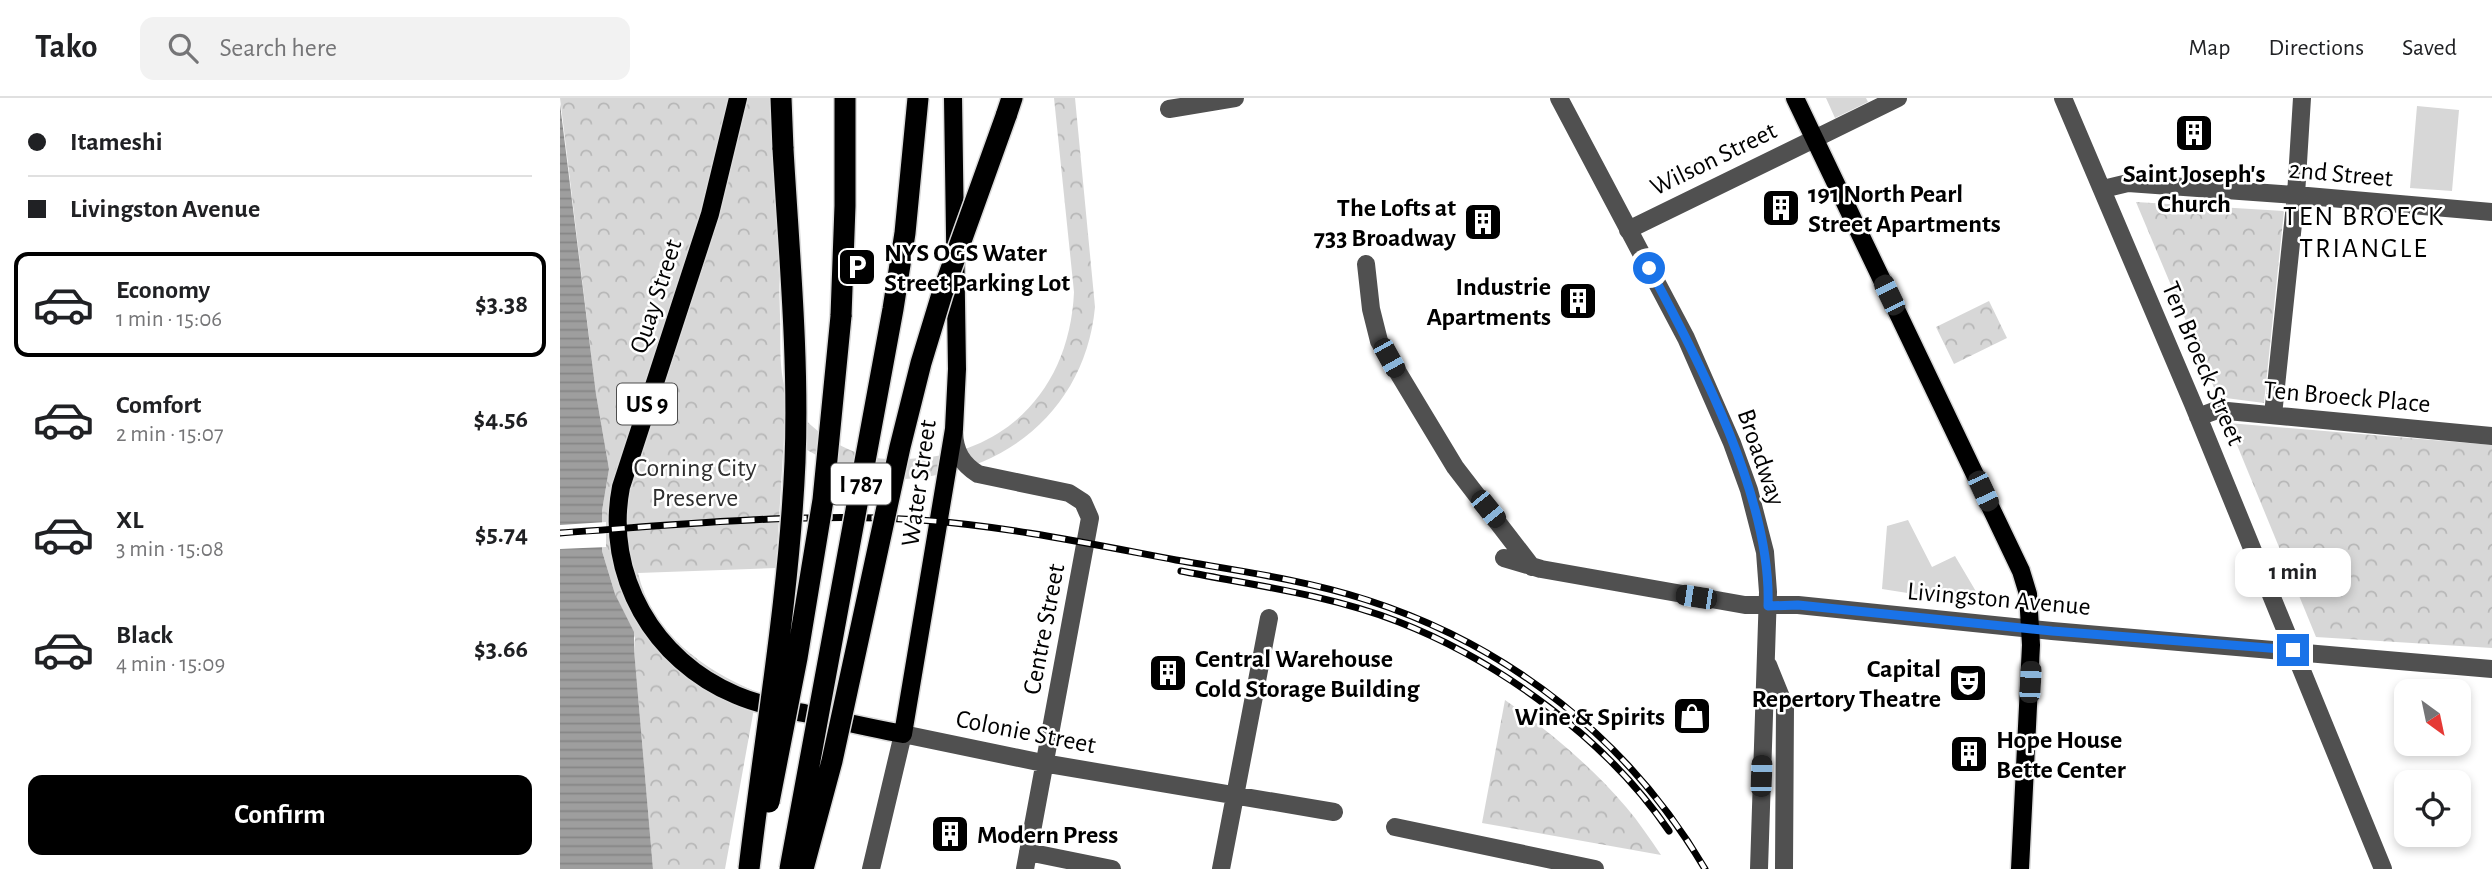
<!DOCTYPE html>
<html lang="en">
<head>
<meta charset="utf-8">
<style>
  body { margin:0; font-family:"Alegreya Sans",sans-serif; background:#f2f2f2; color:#202124; height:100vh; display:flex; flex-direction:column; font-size:26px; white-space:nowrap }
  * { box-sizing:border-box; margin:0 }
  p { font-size:23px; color:#757577 }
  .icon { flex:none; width:38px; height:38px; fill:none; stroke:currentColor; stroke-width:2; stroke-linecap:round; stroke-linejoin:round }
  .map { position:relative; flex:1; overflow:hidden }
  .details { display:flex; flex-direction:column; background:#fff; width:560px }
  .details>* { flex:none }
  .guide { display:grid; align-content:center; height:154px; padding:0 28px; background:#fff }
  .needle { width:46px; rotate:147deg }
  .controls { position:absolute; left:1834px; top:581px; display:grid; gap:14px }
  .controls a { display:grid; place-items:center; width:77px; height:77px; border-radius:14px; background:#fff; box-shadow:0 4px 10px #0003; font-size:35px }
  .end { position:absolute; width:32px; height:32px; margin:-16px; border:9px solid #1a73e8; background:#fff; box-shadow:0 0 0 4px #fff }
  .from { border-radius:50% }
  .bubble { position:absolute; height:49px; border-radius:14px; background:#fff; box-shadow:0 4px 10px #0003; font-size:23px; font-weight:700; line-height:49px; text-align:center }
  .car { position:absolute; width:21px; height:42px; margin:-21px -10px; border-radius:9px; box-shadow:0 0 5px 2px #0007; background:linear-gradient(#222 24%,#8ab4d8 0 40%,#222 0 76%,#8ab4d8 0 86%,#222 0) }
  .guide b { display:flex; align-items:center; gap:24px; height:66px; font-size:26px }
  .guide b+b { border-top:2px solid #e0e0e0 }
  .guide i { width:18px; height:18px; background:#202124 }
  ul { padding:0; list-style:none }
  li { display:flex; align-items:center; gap:21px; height:105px; margin:0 14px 10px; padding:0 14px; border:4px solid transparent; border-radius:14px }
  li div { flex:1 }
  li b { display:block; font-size:26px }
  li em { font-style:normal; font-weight:700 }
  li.selected { border-color:#000 }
  li>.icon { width:63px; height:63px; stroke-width:1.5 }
  .primary-button { display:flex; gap:14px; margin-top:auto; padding:14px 28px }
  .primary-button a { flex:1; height:80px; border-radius:14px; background:#000; color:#fff; font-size:28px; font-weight:700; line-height:80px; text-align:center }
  header { display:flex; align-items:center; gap:42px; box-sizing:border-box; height:98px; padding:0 35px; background:#fff; border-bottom:2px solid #e0e0e0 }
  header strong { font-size:33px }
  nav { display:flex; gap:38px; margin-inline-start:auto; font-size:24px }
  .search { width:490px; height:63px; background:#f2f2f2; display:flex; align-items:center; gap:18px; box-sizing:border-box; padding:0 24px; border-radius:14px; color:#757577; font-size:26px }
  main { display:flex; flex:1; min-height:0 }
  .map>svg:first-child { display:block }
</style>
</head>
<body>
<header>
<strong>Tako</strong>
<div class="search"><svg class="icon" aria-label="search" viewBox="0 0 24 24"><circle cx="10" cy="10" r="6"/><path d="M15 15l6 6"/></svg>Search here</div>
<nav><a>Map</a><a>Directions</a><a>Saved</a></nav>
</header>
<main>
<section class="details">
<div class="guide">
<b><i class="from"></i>Itameshi</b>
<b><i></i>Livingston Avenue</b>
</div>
<ul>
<li class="selected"><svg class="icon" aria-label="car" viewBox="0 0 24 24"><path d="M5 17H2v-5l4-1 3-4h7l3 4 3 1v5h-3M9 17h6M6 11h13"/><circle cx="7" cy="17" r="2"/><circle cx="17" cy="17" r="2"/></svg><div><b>Economy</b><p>1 min · 15:06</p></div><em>$3.38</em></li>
<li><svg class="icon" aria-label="car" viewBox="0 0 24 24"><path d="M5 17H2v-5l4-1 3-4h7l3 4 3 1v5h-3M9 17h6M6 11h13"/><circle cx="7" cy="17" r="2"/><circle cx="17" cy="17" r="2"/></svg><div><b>Comfort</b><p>2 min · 15:07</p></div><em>$4.56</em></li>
<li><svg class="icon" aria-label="car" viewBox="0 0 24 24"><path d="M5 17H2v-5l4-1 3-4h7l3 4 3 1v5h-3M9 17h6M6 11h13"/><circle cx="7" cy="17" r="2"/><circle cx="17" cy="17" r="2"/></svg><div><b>XL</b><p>3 min · 15:08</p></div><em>$5.74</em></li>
<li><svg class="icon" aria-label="car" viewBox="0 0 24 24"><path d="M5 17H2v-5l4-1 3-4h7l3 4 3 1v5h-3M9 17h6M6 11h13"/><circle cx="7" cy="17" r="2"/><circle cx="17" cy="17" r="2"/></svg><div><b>Black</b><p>4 min · 15:09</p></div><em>$3.66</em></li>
</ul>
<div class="primary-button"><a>Confirm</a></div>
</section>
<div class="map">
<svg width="1932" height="771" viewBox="0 0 1932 771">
  <defs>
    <pattern id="forest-crowns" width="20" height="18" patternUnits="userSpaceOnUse" patternTransform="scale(1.75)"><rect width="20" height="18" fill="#d7d7d7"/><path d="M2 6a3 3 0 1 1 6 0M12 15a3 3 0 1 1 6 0" fill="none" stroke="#b7b7b7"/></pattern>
    <pattern id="water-rules" width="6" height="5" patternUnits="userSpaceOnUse" patternTransform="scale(1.75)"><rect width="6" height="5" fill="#9e9e9e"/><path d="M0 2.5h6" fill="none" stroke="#868686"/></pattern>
  </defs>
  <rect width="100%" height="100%" fill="#fff"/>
  <path fill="#d7d7d7" d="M1266,0H1306L1308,4L1275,20Z
    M1857,8L1899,12L1892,93L1850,90Z
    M1348,422L1372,469L1395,458L1424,507L1322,491L1327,428Z"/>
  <path fill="url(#forest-crowns)" d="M0,0H217C217,72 218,145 220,217C221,242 218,273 227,296C233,313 259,336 274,344C306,362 325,363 361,360C453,352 510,285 514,194L494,0H515L535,209C527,296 466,360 381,376C359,381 334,383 312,379C280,373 253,354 224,340L216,470L78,475C92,535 143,572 197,594L165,771H93L74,551L75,540L55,496L42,453V413L49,371L36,296Z
    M1576,104L1724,113L1704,305L1658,299Z
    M1429,203L1447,240L1394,266L1376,229Z
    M1668,325L1932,347V550L1756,539Z
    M945,602C989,633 1031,668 1066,709C1079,724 1090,741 1101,757L922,725Z"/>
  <path fill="url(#water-rules)" d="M0,6L36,296L49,371L42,413V453L55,496L74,534V551L93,771H0Z"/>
  <path fill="#fff" d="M46,424V449L0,451V427Z"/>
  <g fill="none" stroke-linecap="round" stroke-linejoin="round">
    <defs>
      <path id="major" d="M178,0L150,116L61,389C44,477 94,563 176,597C199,607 224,611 248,616C280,623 311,630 343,636L394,331L397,271L393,0
        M1235,0L1461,473L1468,496L1471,547L1460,771"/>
      <path id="highway" d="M221,0L223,51
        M446,18L452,0
        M281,218L285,108V0"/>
    </defs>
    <use href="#major" stroke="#dbdbdb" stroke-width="21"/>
    <use href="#highway" stroke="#dbdbdb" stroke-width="24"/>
    <path stroke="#505050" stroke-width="18" d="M999,0L1126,240L1172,345L1189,392L1205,454L1208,494L1199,771
      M1503,0L1633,306L1823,771
      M609,11L675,0
      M1543,91L1568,85L1736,97L1932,114
      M1068,132L1338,0
      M806,166L811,211L819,243L895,369L972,469
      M1713,317L1736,97L1742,0
      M1638,319L1657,312L1932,338
      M394,335C395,354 402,366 418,376L509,395L523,404L530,420L465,771
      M944,460L981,471L1185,507H1238L1492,533L1932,571
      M1208,567L1225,609L1224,771
      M835,729L1035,771
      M468,754L552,771
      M311,771L343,636L483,665L774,714
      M661,771L709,520"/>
    <use href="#major" stroke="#000" stroke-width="18"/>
    <use href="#highway" stroke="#000" stroke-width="21"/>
    <defs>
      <path id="rail" d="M0,435C116,427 244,414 360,422C446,428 531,446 616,462C679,473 746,482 807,502C950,548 1069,642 1145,771
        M621,473C693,487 770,497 839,524C941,564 1047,642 1109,733"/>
    </defs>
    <use href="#rail" stroke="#000" stroke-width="7"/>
    <use href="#rail" stroke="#fff" stroke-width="4.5" stroke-dasharray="13" stroke-linecap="butt"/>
    <defs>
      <path id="highway-bridge" d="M209,704L237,560L263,402L281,218
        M189,771C205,635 229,501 235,364C239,260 229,155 223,51
        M230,771L333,211L345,135L358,0
        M243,771L272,663L340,349L361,265L382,196L446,18"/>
    </defs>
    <use href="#highway-bridge" stroke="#dbdbdb" stroke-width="24" stroke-linecap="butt"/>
    <use href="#highway-bridge" stroke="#000" stroke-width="21"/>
  </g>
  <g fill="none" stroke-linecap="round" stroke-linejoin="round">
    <path stroke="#1a73e8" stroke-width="9" d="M1089,170C1139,262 1212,402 1208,508L1238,507L1492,533L1733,552"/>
  </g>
  <defs>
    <symbol id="building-square" viewBox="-11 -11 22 22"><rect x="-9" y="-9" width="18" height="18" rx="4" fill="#000" stroke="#fff"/><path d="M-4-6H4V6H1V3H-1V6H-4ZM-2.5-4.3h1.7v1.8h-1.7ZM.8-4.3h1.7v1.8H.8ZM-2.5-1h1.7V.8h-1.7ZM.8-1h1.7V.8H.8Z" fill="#fff"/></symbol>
    <symbol id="parking-square" viewBox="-11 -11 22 22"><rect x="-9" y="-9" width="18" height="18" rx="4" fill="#000" stroke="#fff"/><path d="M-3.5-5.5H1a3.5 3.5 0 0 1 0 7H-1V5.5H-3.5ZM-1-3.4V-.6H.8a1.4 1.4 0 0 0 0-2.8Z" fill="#fff"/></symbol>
    <symbol id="theatre-square" viewBox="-11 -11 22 22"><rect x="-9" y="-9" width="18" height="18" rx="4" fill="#000" stroke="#fff"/><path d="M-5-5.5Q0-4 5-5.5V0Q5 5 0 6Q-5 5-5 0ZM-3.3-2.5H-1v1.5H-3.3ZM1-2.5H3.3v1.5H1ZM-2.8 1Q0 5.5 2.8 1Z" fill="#fff"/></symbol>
    <symbol id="shop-square" viewBox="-11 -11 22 22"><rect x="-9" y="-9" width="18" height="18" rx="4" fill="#000" stroke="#fff"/><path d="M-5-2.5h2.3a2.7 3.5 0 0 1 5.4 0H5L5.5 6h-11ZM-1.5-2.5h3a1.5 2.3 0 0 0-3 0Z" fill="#fff"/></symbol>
  </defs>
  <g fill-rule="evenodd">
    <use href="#building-square" x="1612" y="13" width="44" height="44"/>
    <use href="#building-square" x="1199" y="88" width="44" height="44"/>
    <use href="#building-square" x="901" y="102" width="44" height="44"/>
    <use href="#parking-square" x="275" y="147" width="44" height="44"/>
    <use href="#building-square" x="996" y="181" width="44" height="44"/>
    <use href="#building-square" x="586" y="553" width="44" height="44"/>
    <use href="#theatre-square" x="1386" y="563" width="44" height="44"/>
    <use href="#shop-square" x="1110" y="596" width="44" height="44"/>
    <use href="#building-square" x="1387" y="634" width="44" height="44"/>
    <use href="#building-square" x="368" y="714" width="44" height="44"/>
  </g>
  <g text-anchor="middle" stroke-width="5" stroke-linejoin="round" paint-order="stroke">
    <g fill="#fff" stroke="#4c4c4c" stroke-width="2">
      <rect x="57" y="285.5" width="60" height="41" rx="5"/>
      <rect x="271" y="365.5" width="60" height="41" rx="5"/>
    </g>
    <g font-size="24" font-weight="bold" fill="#000">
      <text x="87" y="314">US 9</text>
      <text x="301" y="394">I 787</text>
    </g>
    <g font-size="26" fill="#000" stroke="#fff">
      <text transform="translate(1153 60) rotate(-26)" y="9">Wilson Street</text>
      <text transform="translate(1781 75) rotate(5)" y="9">2nd Street</text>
      <text transform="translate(95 198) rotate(-72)" y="9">Quay Street</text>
      <text transform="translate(1644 265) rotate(67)" y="9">Ten Broeck Street</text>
      <text transform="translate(1787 298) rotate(5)" y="9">Ten Broeck Place</text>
      <text transform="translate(1202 359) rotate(71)" y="9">Broadway</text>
      <text transform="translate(358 385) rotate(-82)" y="9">Water Street</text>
      <text transform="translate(1439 500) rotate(5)" y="9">Livingston Avenue</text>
      <text transform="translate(483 531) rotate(-79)" y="9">Centre Street</text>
      <text transform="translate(466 633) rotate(11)" y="9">Colonie Street</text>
    </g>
    <g font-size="26" font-weight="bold" fill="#000" stroke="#fff" text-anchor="start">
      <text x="1634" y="84" text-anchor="middle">Saint Joseph's<tspan x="1634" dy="30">Church</tspan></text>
      <text x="1248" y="104">191 North Pearl<tspan x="1248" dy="30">Street Apartments</tspan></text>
      <text x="896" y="118" text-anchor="end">The Lofts at<tspan x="896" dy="30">733 Broadway</tspan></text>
      <text x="324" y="163">NYS OGS Water<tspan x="324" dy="30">Street Parking Lot</tspan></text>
      <text x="991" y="197" text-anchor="end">Industrie<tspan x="991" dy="30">Apartments</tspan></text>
      <text x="635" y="569">Central Warehouse<tspan x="635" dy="30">Cold Storage Building</tspan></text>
      <text x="1381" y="579" text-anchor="end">Capital<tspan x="1381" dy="30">Repertory Theatre</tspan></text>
      <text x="1105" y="627" text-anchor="end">Wine &amp; Spirits</text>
      <text x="1436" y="650">Hope House<tspan x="1436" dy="30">Bette Center</tspan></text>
      <text x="417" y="745">Modern Press</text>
    </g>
    <g font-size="26" fill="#2e2e2e" stroke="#fff">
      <text x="135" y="378">Corning City<tspan x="135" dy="30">Preserve</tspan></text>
    </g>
    <g font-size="28" letter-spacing="2" fill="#000" stroke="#fff">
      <text x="1804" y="127">TEN BROECK<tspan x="1804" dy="32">TRIANGLE</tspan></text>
    </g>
  </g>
</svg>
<div class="controls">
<a><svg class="needle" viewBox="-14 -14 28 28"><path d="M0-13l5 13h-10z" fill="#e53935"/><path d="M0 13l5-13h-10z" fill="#757577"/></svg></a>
<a><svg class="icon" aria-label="locate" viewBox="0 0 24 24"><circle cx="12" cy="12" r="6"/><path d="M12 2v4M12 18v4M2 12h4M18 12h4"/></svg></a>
</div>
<i class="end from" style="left:1089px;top:170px"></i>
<i class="end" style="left:1733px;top:552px"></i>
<div class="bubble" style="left:1675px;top:450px;width:116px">1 min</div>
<i class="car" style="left:1329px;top:197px;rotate:334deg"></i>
<i class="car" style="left:829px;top:260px;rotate:151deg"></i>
<i class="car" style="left:1423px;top:393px;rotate:155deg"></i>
<i class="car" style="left:928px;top:411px;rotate:141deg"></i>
<i class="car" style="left:1136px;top:499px;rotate:279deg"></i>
<i class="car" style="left:1470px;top:584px;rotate:3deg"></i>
<i class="car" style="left:1201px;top:678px;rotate:2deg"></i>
</div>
</main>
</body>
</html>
